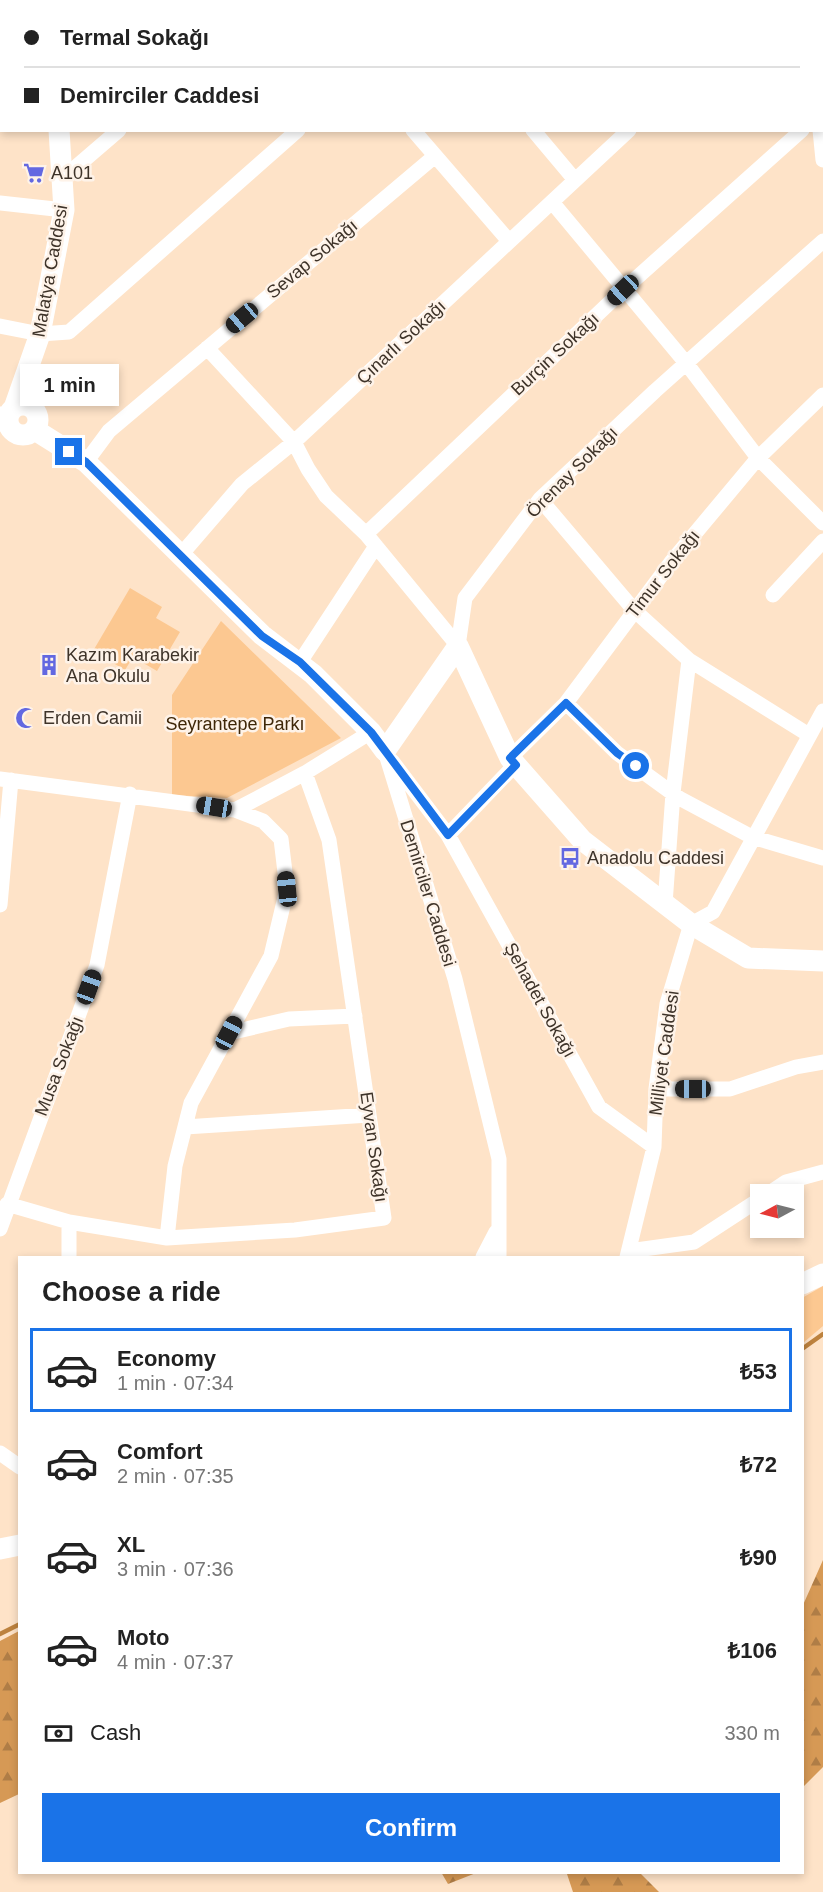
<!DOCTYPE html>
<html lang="en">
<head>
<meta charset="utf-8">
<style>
  body { margin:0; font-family:Arial,sans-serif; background:#f2f2f2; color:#222; height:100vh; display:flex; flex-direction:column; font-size:22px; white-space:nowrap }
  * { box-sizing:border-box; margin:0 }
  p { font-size:20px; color:#767676 }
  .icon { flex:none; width:33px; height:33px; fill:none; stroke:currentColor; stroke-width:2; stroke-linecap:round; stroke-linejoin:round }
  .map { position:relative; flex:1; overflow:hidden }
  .drawer { position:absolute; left:18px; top:1256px; width:786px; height:618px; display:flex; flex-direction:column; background:#fff; border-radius:0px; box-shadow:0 3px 9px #0003 }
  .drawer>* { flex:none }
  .hud { position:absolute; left:0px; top:0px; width:824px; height:132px; box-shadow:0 3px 9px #0003; display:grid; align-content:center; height:132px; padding:0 24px; background:#fff }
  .needle { width:39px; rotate:263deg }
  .controls { position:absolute; left:750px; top:1184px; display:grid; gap:12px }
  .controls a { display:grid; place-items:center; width:54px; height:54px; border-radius:0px; background:#fff; box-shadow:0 3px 9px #0003; font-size:30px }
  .end { position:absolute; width:27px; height:27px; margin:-14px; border:8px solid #1a73e8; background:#fff; box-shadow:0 0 0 3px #fff }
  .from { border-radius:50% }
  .bubble { position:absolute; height:42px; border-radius:0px; background:#fff; box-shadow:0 3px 9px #0003; font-size:20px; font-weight:700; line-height:42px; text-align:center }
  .car { position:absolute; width:18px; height:36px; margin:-18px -9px; border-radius:8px; box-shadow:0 0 4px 2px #0007; background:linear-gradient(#222 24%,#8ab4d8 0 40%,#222 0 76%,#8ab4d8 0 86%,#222 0) }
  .hud b { display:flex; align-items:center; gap:21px; height:57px; font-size:22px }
  .hud b+b { border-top:2px solid #e0e0e0 }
  .hud i { width:15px; height:15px; background:#222 }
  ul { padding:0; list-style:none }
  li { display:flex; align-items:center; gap:18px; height:84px; margin:0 12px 9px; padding:0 12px; border:3px solid transparent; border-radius:0px }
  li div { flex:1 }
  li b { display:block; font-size:22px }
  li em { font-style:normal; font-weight:700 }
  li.current { border-color:#1a73e8 }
  li>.icon { width:54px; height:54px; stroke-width:1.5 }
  h2 { padding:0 24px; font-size:27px; line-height:72px }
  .pay { display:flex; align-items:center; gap:15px; height:66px; padding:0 24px; font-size:22px }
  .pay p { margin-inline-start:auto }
  .action { display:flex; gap:12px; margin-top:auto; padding:12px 24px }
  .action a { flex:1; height:69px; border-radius:0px; background:#1a73e8; color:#fff; font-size:24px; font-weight:700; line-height:69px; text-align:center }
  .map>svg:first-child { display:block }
</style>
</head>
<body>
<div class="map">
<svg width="823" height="1892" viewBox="0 0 823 1892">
  <defs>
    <pattern id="forest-firs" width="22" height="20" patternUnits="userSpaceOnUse" patternTransform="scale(1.5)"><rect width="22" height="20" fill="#d69955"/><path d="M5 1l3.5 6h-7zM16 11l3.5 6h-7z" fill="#af7d46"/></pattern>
  </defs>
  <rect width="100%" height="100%" fill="#fee3c8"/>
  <path fill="#fcc891" d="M130,588L162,607L156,618L180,632L157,671L133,657L125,670L93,651Z
    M221,621L341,738L227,798L172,795V695Z
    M823,1286V1326L803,1343L802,1298Z"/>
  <path fill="url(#forest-firs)" d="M823,1560V1767L803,1787V1605Z
    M19,1631V1794L0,1803V1641Z
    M441,1872H639L659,1892H573L567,1874L476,1873L448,1884Z"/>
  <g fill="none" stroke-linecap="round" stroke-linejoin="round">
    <path stroke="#bd823e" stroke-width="4.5" d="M802,1349L823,1334
      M0,1634L20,1624"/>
    <path stroke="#fff" stroke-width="15" d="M383,0L384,2
      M266,2L268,0
      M437,2L439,0
      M602,2L604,0
      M770,2L772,0
      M0,96H2
      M822,114L823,113
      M413,130L509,241
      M533,130L575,180
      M820,130L823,160
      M62,179L119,130
      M552,202L686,363L758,458L823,523
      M0,203L64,210
      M0,326L40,334L69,332L298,130
      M207,348L294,442L308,469L326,496L366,534L458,646
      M0,414L9,415
      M86,462L109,431L435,156
      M540,499L634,610L689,660L673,793L665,904
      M366,534L623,290L802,130
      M179,557L242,484L294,442L629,130
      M773,595L823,541
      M458,646L465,598L540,499L655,391L823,241
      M689,660L809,735
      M300,662L376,546
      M566,703L617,753L679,798L752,837L823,858
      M385,751L455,979L499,1159V1257
      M510,758L566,703L672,561L758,458L823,395
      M392,761L448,835L599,1107L654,1147
      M0,779L235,810L263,821L281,839L287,889L271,956L191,1103L175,1166L167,1238
      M235,810L305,773L371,732
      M448,835L515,765
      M0,905L11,780
      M229,1033L289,1019L355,1016
      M656,1089H730L796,1067L823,1062
      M185,1127L369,1115
      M768,1194L786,1182L823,1172
      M7,1204L69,1222L167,1238L295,1230L384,1218L329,840L305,773
      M69,1222V1257
      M0,1229L97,965L130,794
      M629,1251L694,1242L760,1199
      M483,1257L496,1232
      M627,1257L654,1147L656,1089L667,1004L691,924L713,912L823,711
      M0,1453L20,1467"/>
    <path stroke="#fff" stroke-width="21" d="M59,2V0
      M8 420a15 15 0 1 1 30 0a15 15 0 1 1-30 0Z
      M14,408L40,334L64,210L59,130
      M35,430L86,462L262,635L313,674L371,732L385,751L458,646
      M458,646L510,758L582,840L691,924L748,958L823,961
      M802,1284L823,1274
      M0,1549L20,1545"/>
  </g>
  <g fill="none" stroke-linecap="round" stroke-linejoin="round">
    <path stroke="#1a73e8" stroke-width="8" d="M69,452L86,462L262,636L300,662L371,732L448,835L516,765L510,758L566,703L617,753L636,766"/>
  </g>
  <defs>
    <symbol id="supermarket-bare" viewBox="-9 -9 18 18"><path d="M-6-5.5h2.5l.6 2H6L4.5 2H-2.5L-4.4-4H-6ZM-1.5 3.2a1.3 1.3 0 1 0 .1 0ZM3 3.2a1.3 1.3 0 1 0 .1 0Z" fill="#6368e1" stroke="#fef3e9" stroke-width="2.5" paint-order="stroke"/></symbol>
    <symbol id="building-bare" viewBox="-9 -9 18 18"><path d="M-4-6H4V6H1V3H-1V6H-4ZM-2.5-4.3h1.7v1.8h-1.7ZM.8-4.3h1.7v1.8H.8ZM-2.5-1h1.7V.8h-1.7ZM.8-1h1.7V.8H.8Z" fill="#6368e1" stroke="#fef3e9" stroke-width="2.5" paint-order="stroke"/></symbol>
    <symbol id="mosque-bare" viewBox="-9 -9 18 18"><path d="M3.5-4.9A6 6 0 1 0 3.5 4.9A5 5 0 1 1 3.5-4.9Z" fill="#6368e1" stroke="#fef3e9" stroke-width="2.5" paint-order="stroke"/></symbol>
    <symbol id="bus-bare" viewBox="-9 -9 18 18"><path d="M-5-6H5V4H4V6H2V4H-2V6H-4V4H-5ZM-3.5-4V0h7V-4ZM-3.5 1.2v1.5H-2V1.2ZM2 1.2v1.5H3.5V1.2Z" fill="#6368e1" stroke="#fef3e9" stroke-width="2.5" paint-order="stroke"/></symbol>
  </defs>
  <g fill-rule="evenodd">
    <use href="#supermarket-bare" x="19" y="158" width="30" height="30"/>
    <use href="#building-bare" x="34" y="650" width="30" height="30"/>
    <use href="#mosque-bare" x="11" y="703" width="30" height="30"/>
    <use href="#bus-bare" x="555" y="843" width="30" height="30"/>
  </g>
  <g text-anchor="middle" stroke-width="5" stroke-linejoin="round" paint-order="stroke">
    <g font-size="18" fill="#3e3329" stroke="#fef3e9" text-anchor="start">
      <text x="51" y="179">A101</text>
      <text x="66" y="661">Kazım Karabekir<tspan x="66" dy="21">Ana Okulu</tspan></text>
      <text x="43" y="724">Erden Camii</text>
      <text x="587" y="864">Anadolu Caddesi</text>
    </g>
    <g font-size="18" fill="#3e3329" stroke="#fef3e9">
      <text transform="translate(312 259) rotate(-40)" y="6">Sevap Sokağı</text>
      <text transform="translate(50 271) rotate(-80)" y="6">Malatya Caddesi</text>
      <text transform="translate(401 342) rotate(-43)" y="6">Çınarlı Sokağı</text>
      <text transform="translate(555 354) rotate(-43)" y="6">Burçin Sokağı</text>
      <text transform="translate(572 472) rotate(-45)" y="6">Örenay Sokağı</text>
      <text transform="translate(663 574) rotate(-52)" y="6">Timur Sokağı</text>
      <text transform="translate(428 893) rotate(73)" y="6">Demirciler Caddesi</text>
      <text transform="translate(540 1000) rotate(61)" y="6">Şehadet Sokağı</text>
      <text transform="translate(664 1053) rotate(-82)" y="6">Milliyet Caddesi</text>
      <text transform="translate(59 1066) rotate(-69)" y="6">Musa Sokağı</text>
      <text transform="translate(374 1147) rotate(82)" y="6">Eyvan Sokağı</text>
    </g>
    <g font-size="18" fill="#3f2708" stroke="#fef3e9">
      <text x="235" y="730">Seyrantepe Parkı</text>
    </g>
  </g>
</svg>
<div class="controls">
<a><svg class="needle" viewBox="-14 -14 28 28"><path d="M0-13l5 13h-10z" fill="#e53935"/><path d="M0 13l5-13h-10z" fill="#767676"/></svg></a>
</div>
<i class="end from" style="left:636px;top:766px"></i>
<i class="end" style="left:69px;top:452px"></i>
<div class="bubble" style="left:20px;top:364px;width:99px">1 min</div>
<i class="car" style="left:623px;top:290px;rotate:227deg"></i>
<i class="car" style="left:242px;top:318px;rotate:230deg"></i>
<i class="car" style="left:214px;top:807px;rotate:279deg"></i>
<i class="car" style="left:287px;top:889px;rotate:354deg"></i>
<i class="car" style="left:89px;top:987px;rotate:20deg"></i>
<i class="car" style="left:229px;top:1033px;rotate:28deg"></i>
<i class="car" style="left:693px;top:1089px;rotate:270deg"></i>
<div class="hud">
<b><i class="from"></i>Termal Sokağı</b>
<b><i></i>Demirciler Caddesi</b>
</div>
<section class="drawer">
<h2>Choose a ride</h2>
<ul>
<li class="current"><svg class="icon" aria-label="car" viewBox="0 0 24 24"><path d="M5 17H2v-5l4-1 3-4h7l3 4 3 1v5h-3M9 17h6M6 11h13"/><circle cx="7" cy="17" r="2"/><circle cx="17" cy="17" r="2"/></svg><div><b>Economy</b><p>1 min · 07:34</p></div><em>₺53</em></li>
<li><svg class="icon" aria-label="car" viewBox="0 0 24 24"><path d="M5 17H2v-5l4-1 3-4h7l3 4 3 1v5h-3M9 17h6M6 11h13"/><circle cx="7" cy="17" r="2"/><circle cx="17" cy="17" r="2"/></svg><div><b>Comfort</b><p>2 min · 07:35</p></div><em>₺72</em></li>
<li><svg class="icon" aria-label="car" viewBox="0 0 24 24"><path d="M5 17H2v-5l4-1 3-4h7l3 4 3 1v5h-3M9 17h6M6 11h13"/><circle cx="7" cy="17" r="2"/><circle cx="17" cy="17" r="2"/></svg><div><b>XL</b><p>3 min · 07:36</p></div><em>₺90</em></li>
<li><svg class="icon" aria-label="car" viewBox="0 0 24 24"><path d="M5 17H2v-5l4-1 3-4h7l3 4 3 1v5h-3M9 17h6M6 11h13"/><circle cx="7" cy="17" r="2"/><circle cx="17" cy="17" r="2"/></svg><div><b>Moto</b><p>4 min · 07:37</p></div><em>₺106</em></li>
</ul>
<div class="pay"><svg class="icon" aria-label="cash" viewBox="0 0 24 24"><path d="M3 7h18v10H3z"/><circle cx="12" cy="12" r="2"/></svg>Cash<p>330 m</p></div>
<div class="action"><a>Confirm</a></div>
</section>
</div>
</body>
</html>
